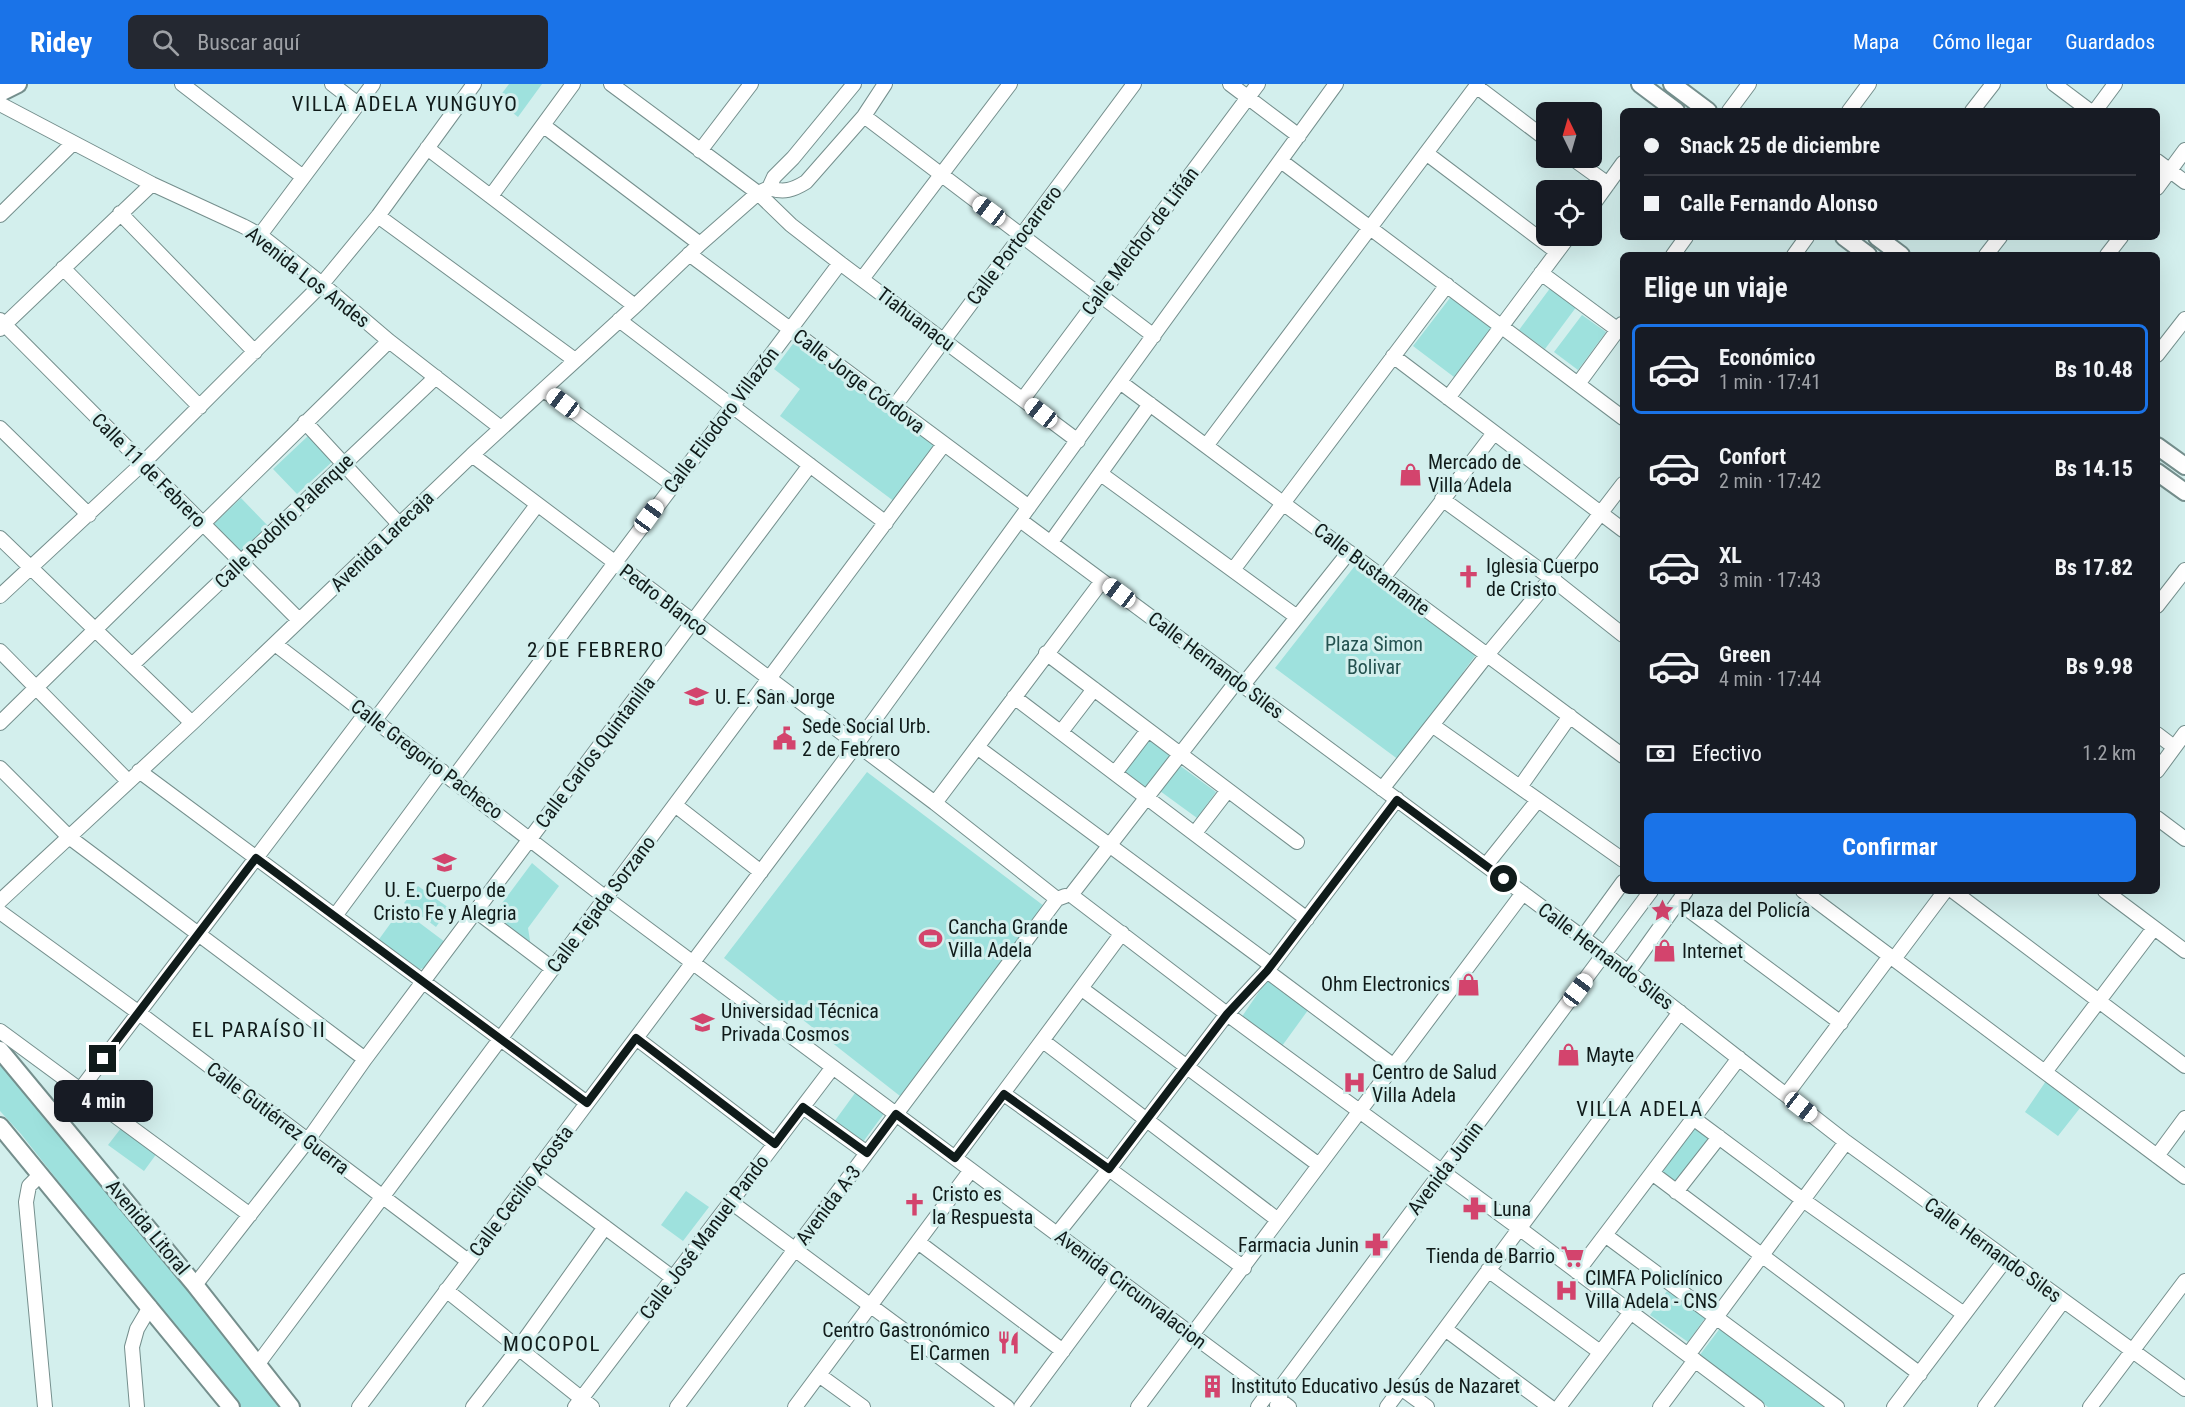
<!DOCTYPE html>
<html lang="es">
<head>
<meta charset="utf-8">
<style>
  body { margin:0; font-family:"Roboto Condensed",sans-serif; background:#242831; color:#f1f3f6; height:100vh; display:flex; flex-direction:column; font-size:22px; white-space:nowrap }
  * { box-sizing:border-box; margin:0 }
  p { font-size:20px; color:#9ea1a6 }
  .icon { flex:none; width:33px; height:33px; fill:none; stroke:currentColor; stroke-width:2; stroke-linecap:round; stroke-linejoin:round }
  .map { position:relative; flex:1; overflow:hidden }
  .drawer { position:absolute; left:1620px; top:168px; width:540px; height:642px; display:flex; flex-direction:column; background:#171b24; border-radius:9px; box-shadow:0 6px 24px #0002 }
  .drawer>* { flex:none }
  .hud { position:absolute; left:1620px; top:24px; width:540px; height:132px; border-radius:9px; box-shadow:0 6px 24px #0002; display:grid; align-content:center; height:132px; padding:0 24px; background:#171b24 }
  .needle { width:39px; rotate:355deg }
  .fabs { position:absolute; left:1536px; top:18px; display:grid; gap:12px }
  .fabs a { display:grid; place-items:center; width:66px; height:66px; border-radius:9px; background:#171b24; box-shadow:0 6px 24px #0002; font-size:30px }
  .end { position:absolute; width:27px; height:27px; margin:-14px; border:8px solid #101b1a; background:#fff; box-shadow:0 0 0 3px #fff }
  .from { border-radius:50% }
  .bubble { position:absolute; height:42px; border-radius:9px; background:#171b24; box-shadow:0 6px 24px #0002; font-size:20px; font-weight:700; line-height:42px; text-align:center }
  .car { position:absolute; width:18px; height:36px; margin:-18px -9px; border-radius:8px; box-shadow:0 0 4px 2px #0007; background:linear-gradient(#fff 24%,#345 0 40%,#fff 0 76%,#345 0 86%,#fff 0) }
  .hud b { display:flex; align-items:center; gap:21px; height:57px; font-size:22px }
  .hud b+b { border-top:2px solid #363941 }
  .hud i { width:15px; height:15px; background:#f1f3f6 }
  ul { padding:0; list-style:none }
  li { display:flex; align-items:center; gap:18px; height:90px; margin:0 12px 9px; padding:0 12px; border:3px solid transparent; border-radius:9px }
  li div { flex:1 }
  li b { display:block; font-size:22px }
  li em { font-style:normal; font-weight:700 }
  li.active { border-color:#1a73e8 }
  li>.icon { width:54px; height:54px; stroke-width:1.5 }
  h2 { padding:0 24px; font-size:27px; line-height:72px }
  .pay { display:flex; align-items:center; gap:15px; height:66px; padding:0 24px; font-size:22px }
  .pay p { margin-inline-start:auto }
  .primary-button { display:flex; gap:12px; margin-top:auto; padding:12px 24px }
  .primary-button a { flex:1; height:69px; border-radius:9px; background:#1a73e8; color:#fff; font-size:24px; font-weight:700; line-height:69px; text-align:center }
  header { display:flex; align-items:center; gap:36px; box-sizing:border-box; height:84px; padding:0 30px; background:#1a73e8; color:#fff }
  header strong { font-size:28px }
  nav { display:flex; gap:33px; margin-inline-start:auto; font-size:21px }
  .search { width:420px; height:54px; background:#242831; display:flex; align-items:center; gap:15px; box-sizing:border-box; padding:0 21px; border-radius:9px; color:#9ea1a6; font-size:22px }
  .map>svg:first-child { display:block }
</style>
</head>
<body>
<header>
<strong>Ridey</strong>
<div class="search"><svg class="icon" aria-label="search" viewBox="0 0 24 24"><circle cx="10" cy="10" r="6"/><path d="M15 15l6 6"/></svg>Buscar aquí</div>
<nav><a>Mapa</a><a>Cómo llegar</a><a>Guardados</a></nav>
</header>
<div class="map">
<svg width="2185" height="1323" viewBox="0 0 2185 1323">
  <rect width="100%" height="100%" fill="#d3efed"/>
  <path fill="#9ee1dd" d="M509,0H542L518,33L497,16Z
    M1551,203L1577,222L1545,265L1519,246Z
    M1453,210L1495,240L1454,293L1413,262Z
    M1582,231L1606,248L1578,286L1554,268Z
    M802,248L943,354L895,418L780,332L800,305L774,285Z
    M308,352L333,377L297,410L273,385Z
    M241,414L268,442L241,467L214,440Z
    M1361,474L1480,565L1399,676L1275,584Z
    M1148,649L1177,671L1147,710L1118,688Z
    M1179,681L1216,708L1197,734L1160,707Z
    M867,688L1044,822L900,1012L724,874Z
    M532,779L559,802L528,844L531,863L491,834Z
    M418,802L449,824L436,843L404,819Z
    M401,825L445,858L426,884L419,885L377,858Z
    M1269,893L1311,922L1282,962L1241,934Z
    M0,975L284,1323H241L114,1168L21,1050L0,1027Z
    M2046,997L2080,1024L2058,1052L2025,1028Z
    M858,1005L888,1024L863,1058L834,1038Z
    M125,1039L160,1065L144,1087L108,1061Z
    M1695,1043L1712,1054L1675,1103L1659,1089Z
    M686,1107L709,1123L683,1157L661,1141Z
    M1667,1207L1705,1234L1688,1258L1650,1231Z
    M1721,1243L1828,1323H1768L1699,1272Z"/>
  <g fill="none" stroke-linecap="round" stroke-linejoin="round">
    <defs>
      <path id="minor" d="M182,0L303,93
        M332,0L358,20
        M611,0L758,109L791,141L840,179L1078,357
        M1230,0L1299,52
        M2054,0L2090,27
        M1476,2L1546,55
        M0,20L152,100L243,142L260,151L322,200L389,257L501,344
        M1729,27L1749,0
        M1849,27L1869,0
        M1972,27L1993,0
        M2095,27L2115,0
        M864,32L1154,252
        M544,42L700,160
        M427,64L635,222
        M700,67L751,0
        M1426,69L1557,168
        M1572,74L1608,100
        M1281,77L1623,334
        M2157,77L2185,98
        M769,104L774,93L793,74L854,0
        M2157,104L2185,66
        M491,112L573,0
        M1592,122L1623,79
        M120,129L255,268
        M0,131L73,59
        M378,132L575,276
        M260,151L373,0
        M689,170L1029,423
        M1673,171L1686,153
        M1794,171L1807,153
        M1986,171L2000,153
        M2107,171L2121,153
        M63,184L200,323
        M1541,189L1618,246
        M862,195L1010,0
        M0,236L299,536
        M619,236L886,439
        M0,245L152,100
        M2157,271L2185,235
        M1393,272L1623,446
        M1120,298L1623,672
        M1578,300L1622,240
        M544,306L672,400
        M1448,314L1569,152
        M1023,315L1258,0
        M894,323L1134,0
        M305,338L399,440
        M0,344L89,431
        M1206,362L1478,0
        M472,371L935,719L1057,815
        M1101,390L1297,533
        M1442,415L1551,494L1623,551
        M1020,436L1605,870L1846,1058L2185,1305
        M0,454L192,639
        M1051,458L1150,320
        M1233,486L1447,201
        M1383,494L1494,349
        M0,512L143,379L322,200L378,132L474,0
        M2157,522L2185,486
        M275,560L606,814L1289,1323
        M0,567L128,697
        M1046,569L1297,758
        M132,581L436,293
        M1243,601L1349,468
        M1014,613L1307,835
        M375,636L537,421
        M0,639L389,257
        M1432,641L1623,776
        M1061,648L1094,605
        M2157,650L2174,663
        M977,663L1271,881
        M0,684L69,753L365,975
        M139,687L587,1019
        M2157,687L2185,649
        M1115,689L1148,646
        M452,696L840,179
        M1520,703L1570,632
        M1382,705L1487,571L1551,494L1623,400
        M935,719L1102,497
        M675,721L761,788
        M2157,734L2185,755
        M1195,749L1228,706
        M1486,781L1538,716
        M1803,807L2185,1093
        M1953,807L2185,982
        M2105,807L2185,867
        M1071,811L1227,930L1519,1144L1757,1323
        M1071,811L1237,597
        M0,817L192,639L472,371L635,222L700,160L758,109L769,104C784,109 793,106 806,98L864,32L885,0
        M1678,818L1841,939
        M476,827L553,885
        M0,828L139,929L468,1177
        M335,832L442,687
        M1583,853L1623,798
        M1894,875L1945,807
        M1267,887L1394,982
        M1628,888L1686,807
        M1082,905L1319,1081
        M0,947L250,1131
        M636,954L775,1060
        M1043,957L1278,1136
        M2045,988L2154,844
        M1004,1010L1109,1085L1244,1184
        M1786,1011L1890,872
        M803,1023L867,1069
        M1693,1034L1803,1116L1964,1230
        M58,1035L366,629
        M2157,1072L2185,1034
        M955,1074L1122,849
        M1652,1089L1920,1290
        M534,1090L673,1194
        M40,1091L29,1102L26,1118L45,1323
        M1676,1108L1719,1053
        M731,1118L1007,1323
        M1057,1150L1109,1085L1227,930L1267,887L1397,715
        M1605,1151L1837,1323
        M918,1158L1063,1267
        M1488,1186L1600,1268
        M1577,1188L1739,974
        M195,1201L308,1056L365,975L810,381
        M446,1206L592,1323
        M1445,1245L1550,1323
        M1688,1271L1846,1058
        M257,1281L944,360
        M819,1291L863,1323
        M1401,1304L1427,1323
        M1277,1321L1280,1316L1281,1303L1651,807
        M137,1323L132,1263L137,1245L150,1223
        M359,1323L856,661L1336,0
        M473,1323L518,1265L605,1143
        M575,1323L833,983
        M677,1323L1057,815L1065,812
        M795,1323L971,1086
        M1021,1323L1116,1195
        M1138,1323L1523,809
        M1258,1323L1269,1308L1277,1305
        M1387,1323L1680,928
        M1559,1323L1631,1228
        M1660,1323L1695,1276
        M1894,1323L2006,1175
        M1985,1323L2063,1217
        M2090,1323L2185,1197"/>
      <path id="major" d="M1640,0L1676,27
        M1672,0L1708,27
        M0,9L18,0
        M1844,153L1868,171
        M1877,153L1901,171
        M2157,362L2185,382
        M2157,388L2185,408
        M0,966L195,1201L291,1323
        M0,1042L231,1323"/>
    </defs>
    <use href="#minor" stroke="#758f8d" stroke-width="16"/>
    <use href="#major" stroke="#758f8d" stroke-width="20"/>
    <use href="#minor" stroke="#fff" stroke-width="14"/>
    <use href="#major" stroke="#fff" stroke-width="16"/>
  </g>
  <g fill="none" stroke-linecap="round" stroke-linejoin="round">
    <path stroke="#101b1a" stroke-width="8" d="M103,975L256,774L587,1019L636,954L775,1060L803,1023L867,1069L896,1030L955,1074L1004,1010L1109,1085L1227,930L1267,887L1397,716L1504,795"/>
  </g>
  <defs>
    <symbol id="shop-bare" viewBox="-9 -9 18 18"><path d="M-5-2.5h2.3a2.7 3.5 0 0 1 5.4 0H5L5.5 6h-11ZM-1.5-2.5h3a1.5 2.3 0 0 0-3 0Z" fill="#d3446d" stroke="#d3efed" stroke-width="2.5" paint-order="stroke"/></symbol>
    <symbol id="church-bare" viewBox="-9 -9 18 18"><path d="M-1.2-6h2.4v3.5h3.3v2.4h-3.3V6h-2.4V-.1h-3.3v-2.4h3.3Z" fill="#d3446d" stroke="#d3efed" stroke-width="2.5" paint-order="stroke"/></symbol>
    <symbol id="school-bare" viewBox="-9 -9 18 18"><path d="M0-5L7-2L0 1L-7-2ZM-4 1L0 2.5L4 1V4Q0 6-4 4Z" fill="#d3446d" stroke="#d3efed" stroke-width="2.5" paint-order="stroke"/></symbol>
    <symbol id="civic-bare" viewBox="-9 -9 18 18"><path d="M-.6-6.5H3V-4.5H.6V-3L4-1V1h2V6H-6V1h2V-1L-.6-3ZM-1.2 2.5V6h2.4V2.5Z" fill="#d3446d" stroke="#d3efed" stroke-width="2.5" paint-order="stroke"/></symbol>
    <symbol id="sight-bare" viewBox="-9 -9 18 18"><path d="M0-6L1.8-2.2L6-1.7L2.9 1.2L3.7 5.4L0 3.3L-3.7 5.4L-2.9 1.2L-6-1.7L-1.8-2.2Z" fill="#d3446d" stroke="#d3efed" stroke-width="2.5" paint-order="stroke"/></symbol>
    <symbol id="stadium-bare" viewBox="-9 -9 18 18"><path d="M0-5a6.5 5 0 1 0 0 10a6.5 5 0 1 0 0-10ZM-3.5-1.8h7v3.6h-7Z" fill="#d3446d" stroke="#d3efed" stroke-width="2.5" paint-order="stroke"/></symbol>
    <symbol id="university-bare" viewBox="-9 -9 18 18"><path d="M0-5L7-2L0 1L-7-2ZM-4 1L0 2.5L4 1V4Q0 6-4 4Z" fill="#d3446d" stroke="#d3efed" stroke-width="2.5" paint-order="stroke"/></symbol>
    <symbol id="hospital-bare" viewBox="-9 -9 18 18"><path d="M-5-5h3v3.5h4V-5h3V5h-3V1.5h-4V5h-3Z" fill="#d3446d" stroke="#d3efed" stroke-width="2.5" paint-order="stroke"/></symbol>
    <symbol id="pharmacy-bare" viewBox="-9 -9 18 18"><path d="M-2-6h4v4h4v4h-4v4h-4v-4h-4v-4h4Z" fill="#d3446d" stroke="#d3efed" stroke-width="2.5" paint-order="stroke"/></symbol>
    <symbol id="supermarket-bare" viewBox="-9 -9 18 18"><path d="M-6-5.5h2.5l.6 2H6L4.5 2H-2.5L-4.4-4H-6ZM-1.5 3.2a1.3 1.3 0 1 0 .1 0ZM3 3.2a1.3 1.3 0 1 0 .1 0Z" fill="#d3446d" stroke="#d3efed" stroke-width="2.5" paint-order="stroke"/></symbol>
    <symbol id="restaurant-bare" viewBox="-9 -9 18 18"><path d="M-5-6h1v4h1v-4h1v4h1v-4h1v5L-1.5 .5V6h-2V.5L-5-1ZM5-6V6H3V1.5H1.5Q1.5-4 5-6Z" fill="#d3446d" stroke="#d3efed" stroke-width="2.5" paint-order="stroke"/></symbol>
    <symbol id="building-bare" viewBox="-9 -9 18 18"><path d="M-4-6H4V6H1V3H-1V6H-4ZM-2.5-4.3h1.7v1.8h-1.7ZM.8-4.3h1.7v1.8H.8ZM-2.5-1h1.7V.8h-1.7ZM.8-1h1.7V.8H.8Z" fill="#d3446d" stroke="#d3efed" stroke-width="2.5" paint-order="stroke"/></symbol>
  </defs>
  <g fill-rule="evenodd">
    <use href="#shop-bare" x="1394" y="374" width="33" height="33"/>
    <use href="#church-bare" x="1452" y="476" width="33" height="33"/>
    <use href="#school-bare" x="680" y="596" width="33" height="33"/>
    <use href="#civic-bare" x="768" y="638" width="33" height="33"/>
    <use href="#school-bare" x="428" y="762" width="33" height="33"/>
    <use href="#sight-bare" x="1646" y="810" width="33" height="33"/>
    <use href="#stadium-bare" x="914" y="838" width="33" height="33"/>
    <use href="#shop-bare" x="1648" y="850" width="33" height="33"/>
    <use href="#shop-bare" x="1452" y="884" width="33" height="33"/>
    <use href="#university-bare" x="686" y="922" width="33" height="33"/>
    <use href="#shop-bare" x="1552" y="954" width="33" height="33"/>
    <use href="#hospital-bare" x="1338" y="982" width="33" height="33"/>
    <use href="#church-bare" x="898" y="1104" width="33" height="33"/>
    <use href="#pharmacy-bare" x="1458" y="1108" width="33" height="33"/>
    <use href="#pharmacy-bare" x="1360" y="1144" width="33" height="33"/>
    <use href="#supermarket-bare" x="1556" y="1156" width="33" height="33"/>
    <use href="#hospital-bare" x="1550" y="1190" width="33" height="33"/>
    <use href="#restaurant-bare" x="992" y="1242" width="33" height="33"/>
    <use href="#building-bare" x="1196" y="1286" width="33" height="33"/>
  </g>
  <g text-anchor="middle" stroke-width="6" stroke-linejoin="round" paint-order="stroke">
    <g font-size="20" fill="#101b1a" stroke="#d3efed">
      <text transform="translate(1140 157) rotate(-53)" y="7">Calle Melchor de Liñán</text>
      <text transform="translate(1014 161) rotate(-53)" y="7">Calle Portocarrero</text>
      <text transform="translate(308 193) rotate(38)" y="7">Avenida Los Andes</text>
      <text transform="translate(916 235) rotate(37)" y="7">Tiahuanacu</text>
      <text transform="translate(859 297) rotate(37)" y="7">Calle Jorge Córdova</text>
      <text transform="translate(721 336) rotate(-53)" y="7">Calle Eliodoro Villazón</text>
      <text transform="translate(149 386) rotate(45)" y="7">Calle 11 de Febrero</text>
      <text transform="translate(284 437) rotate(-44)" y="7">Calle Rodolfo Palenque</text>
      <text transform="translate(382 457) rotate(-44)" y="7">Avenida Larecaja</text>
      <text transform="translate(1372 485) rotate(37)" y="7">Calle Bustamante</text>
      <text transform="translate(664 516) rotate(37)" y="7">Pedro Blanco</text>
      <text transform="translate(1216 581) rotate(37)" y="7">Calle Hernando Siles</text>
      <text transform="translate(595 668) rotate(-53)" y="7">Calle Carlos Quintanilla</text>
      <text transform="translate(427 675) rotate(37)" y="7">Calle Gregorio Pacheco</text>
      <text transform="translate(601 820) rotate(-53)" y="7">Calle Tejada Sorzano</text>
      <text transform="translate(1606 872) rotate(37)" y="7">Calle Hernando Siles</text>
      <text transform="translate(278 1034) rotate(37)" y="7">Calle Gutiérrez Guerra</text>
      <text transform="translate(1445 1084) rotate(-53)" y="7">Avenida Junin</text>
      <text transform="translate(521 1107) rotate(-53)" y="7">Calle Cecilio Acosta</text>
      <text transform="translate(828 1121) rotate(-53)" y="7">Avenida A-3</text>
      <text transform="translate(148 1143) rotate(50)" y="7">Avenida Litoral</text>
      <text transform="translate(704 1153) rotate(-53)" y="7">Calle José Manuel Pando</text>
      <text transform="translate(1993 1166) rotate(36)" y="7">Calle Hernando Siles</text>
      <text transform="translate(1131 1205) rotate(37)" y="7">Avenida Circunvalacion</text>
    </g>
    <g font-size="20" fill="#101b1a" stroke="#d3efed" text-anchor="start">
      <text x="1428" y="385">Mercado de<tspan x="1428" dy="23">Villa Adela</tspan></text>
      <text x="1486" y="489">Iglesia Cuerpo<tspan x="1486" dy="23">de Cristo</tspan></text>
      <text x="715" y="620">U. E. San Jorge</text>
      <text x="802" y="649">Sede Social Urb.<tspan x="802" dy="23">2 de Febrero</tspan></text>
      <text x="445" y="813" text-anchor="middle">U. E. Cuerpo de<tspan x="445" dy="23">Cristo Fe y Alegria</tspan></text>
      <text x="1680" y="833">Plaza del Policía</text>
      <text x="948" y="850">Cancha Grande<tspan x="948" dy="23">Villa Adela</tspan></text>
      <text x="1682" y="874">Internet</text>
      <text x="1450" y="907" text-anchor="end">Ohm Electronics</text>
      <text x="721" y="934">Universidad Técnica<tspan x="721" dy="23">Privada Cosmos</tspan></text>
      <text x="1586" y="978">Mayte</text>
      <text x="1372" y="995">Centro de Salud<tspan x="1372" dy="23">Villa Adela</tspan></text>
      <text x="932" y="1117">Cristo es<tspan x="932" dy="23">la Respuesta</tspan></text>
      <text x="1493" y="1132">Luna</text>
      <text x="1359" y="1168" text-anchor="end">Farmacia Junin</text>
      <text x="1555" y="1179" text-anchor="end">Tienda de Barrio</text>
      <text x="1585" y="1201">CIMFA Policlínico<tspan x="1585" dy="23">Villa Adela - CNS</tspan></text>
      <text x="990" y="1253" text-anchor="end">Centro Gastronómico<tspan x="990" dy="23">El Carmen</tspan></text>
      <text x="1231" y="1309">Instituto Educativo Jesús de Nazaret</text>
    </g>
    <g font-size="20" fill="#245250" stroke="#d3efed">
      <text x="1374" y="567">Plaza Simon<tspan x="1374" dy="23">Bolivar</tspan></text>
    </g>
    <g font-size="21" letter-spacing="1.5" fill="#101b1a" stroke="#d3efed">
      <text x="405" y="27">VILLA ADELA YUNGUYO</text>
      <text x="596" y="573">2 DE FEBRERO</text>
      <text x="259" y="953">EL PARAÍSO II</text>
      <text x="1640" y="1032">VILLA ADELA</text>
      <text x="552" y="1267">MOCOPOL</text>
    </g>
  </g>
</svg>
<div class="fabs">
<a><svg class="needle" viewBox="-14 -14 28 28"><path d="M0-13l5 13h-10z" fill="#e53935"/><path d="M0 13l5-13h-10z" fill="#9ea1a6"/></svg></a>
<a><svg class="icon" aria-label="locate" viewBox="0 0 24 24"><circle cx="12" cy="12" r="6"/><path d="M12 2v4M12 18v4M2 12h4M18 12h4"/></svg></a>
</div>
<i class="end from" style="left:1504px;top:795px"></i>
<i class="end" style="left:103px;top:975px"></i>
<div class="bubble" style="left:54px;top:996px;width:99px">4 min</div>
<i class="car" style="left:989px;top:127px;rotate:307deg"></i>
<i class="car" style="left:563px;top:319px;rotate:307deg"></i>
<i class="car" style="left:1041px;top:329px;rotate:308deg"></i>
<i class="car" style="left:649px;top:432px;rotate:36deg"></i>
<i class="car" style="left:1119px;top:509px;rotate:307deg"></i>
<i class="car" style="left:1578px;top:906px;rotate:37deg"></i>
<i class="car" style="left:1801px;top:1023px;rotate:128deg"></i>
<div class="hud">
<b><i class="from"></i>Snack 25 de diciembre</b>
<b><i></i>Calle Fernando Alonso</b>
</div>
<section class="drawer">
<h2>Elige un viaje</h2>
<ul>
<li class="active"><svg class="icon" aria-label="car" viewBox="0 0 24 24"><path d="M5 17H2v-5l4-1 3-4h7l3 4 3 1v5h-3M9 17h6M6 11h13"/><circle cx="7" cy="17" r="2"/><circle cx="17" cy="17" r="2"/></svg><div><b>Económico</b><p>1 min · 17:41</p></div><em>Bs 10.48</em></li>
<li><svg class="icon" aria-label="car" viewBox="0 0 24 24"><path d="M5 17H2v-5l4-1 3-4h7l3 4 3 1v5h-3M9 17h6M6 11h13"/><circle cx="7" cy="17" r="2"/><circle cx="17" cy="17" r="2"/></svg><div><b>Confort</b><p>2 min · 17:42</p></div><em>Bs 14.15</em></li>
<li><svg class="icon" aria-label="car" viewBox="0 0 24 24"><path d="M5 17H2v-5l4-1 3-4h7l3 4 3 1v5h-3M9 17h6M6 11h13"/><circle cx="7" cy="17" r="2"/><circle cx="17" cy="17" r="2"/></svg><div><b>XL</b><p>3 min · 17:43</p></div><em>Bs 17.82</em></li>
<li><svg class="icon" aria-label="car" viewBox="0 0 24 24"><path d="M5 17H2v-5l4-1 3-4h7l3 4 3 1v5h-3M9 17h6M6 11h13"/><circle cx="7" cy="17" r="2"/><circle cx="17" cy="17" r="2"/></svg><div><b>Green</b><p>4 min · 17:44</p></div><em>Bs 9.98</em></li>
</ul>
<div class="pay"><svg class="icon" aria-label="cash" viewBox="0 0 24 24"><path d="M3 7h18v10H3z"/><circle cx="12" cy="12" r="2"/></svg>Efectivo<p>1.2 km</p></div>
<div class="primary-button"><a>Confirmar</a></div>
</section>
</div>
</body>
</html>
